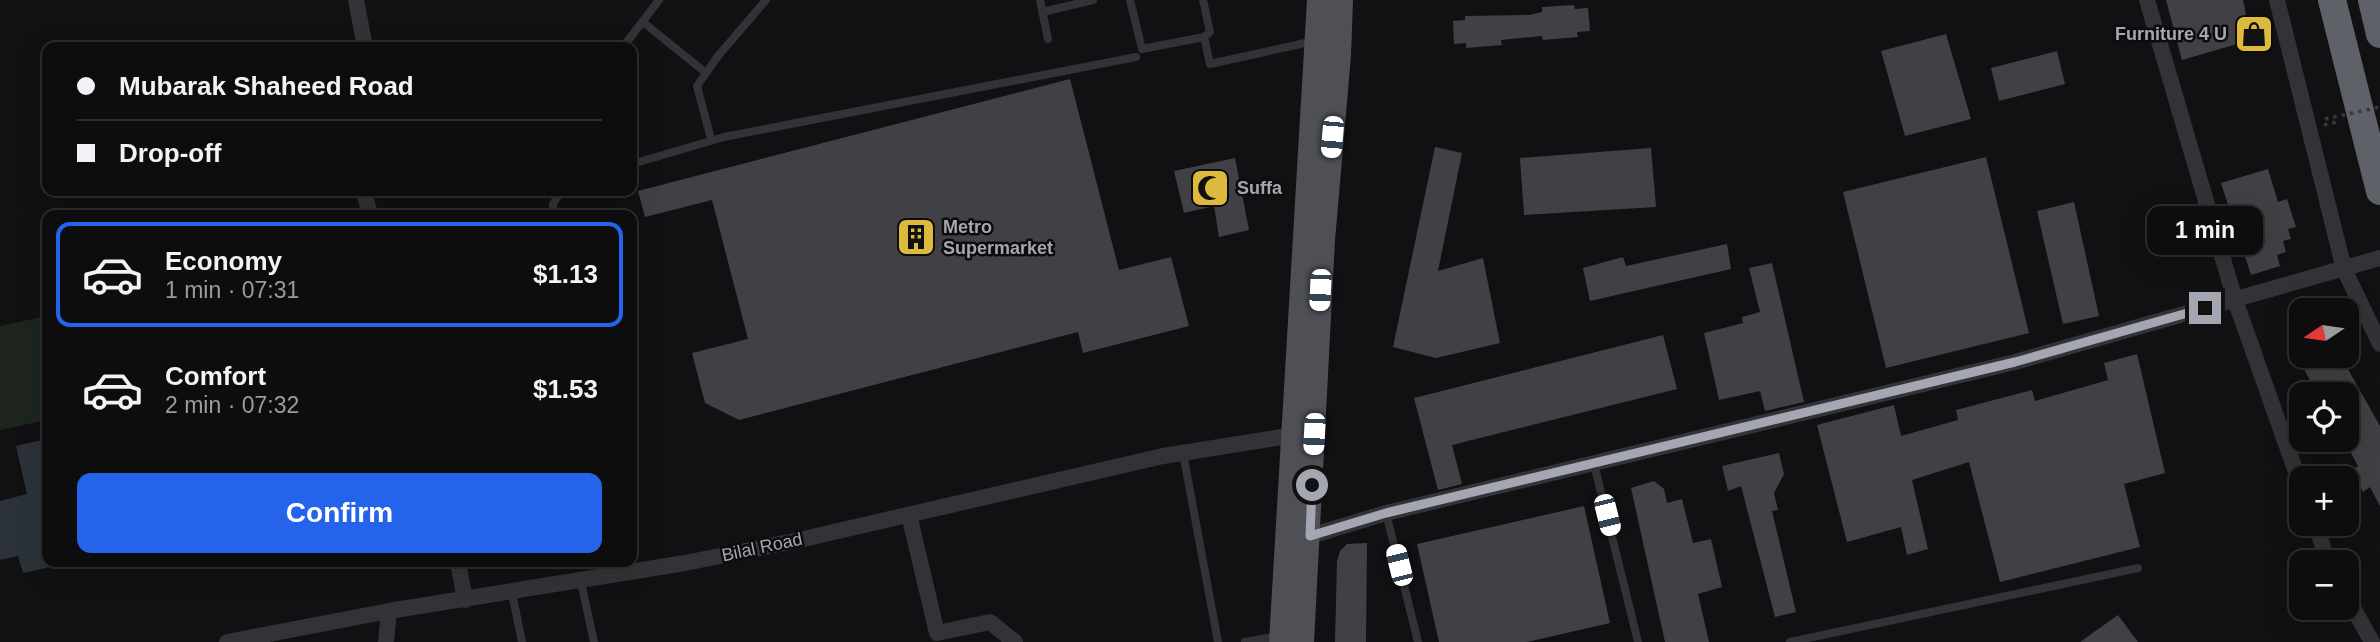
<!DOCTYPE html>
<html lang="en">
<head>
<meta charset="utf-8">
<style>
  body { margin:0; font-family:Helvetica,sans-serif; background:#161617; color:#f1f3f6; height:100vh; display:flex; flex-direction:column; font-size:26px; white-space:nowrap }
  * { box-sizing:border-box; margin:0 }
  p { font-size:23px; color:#9a9c9e }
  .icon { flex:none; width:38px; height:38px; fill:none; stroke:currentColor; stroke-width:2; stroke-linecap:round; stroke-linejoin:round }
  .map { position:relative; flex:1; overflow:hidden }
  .sheet { position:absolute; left:42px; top:210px; width:595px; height:357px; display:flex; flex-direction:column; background:#0d0d0e; border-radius:14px; box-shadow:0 7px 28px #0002,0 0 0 2px #2d2d2e }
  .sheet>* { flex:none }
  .banner { position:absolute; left:42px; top:42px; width:595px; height:154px; border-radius:14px; box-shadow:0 7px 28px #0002,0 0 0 2px #2d2d2e; display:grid; align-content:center; height:154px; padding:0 35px; background:#0d0d0e }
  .needle { width:46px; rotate:257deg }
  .buttons { position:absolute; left:2289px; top:298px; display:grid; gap:14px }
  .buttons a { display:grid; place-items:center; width:70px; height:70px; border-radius:14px; background:#0d0d0e; box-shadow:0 7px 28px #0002,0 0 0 2px #2d2d2e; font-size:35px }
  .end { position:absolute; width:32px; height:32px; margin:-16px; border:9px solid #a4a7b2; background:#111; box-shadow:0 0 0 4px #111 }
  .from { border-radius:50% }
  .bubble { position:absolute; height:49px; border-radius:14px; background:#0d0d0e; box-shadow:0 7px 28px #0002,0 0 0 2px #2d2d2e; font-size:23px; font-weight:800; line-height:49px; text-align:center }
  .car { position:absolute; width:21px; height:42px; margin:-21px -10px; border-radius:9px; box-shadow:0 0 5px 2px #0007; background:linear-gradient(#fff 24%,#345 0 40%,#fff 0 76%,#345 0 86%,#fff 0) }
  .banner b { display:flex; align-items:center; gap:24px; height:66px; font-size:26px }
  .banner b+b { border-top:2px solid #2d2d2e }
  .banner i { width:18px; height:18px; background:#f1f3f6 }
  ul { padding:12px 0 0; list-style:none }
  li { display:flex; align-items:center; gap:21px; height:105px; margin:0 14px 10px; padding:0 21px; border:4px solid transparent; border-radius:14px }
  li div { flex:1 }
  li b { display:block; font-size:26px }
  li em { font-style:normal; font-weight:800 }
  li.on { border-color:#2563eb }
  li>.icon { width:63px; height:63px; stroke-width:1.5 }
  .button { display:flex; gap:14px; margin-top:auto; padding:14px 35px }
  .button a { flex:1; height:80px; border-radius:14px; background:#2563eb; color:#fff; font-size:28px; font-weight:800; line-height:80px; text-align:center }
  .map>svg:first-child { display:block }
</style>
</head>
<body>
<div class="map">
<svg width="2380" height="642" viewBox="0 0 2380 642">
  <rect width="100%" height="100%" fill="#111113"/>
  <path fill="#1e251f" d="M47,316V420L0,430V326Z"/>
  <path fill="#2c323a" d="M47,439V562H73L23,573L18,556L0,560V501L27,494L16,446Z"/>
  <path fill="#414145" d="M2166,0H2243L2251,40L2182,60Z
    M1574,5L1575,9L1588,8L1590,31L1577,32L1578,37L1543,40L1542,36L1501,40L1502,45L1466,48V43L1454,44L1453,21L1465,20V16L1529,15L1542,12V7Z
    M1946,34L1971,119L1905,136L1881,51Z
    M2057,51L2065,84L1999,101L1991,68Z
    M1070,79L1119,270L1171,257L1189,326L1083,353L1078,332L739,420L705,403L692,353L748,339L712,200L645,217L638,191Z
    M1435,147L1462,153L1438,271L1483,258L1500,343L1436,358L1393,347Z
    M1651,148L1656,207L1524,215L1520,158Z
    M1986,157L2029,333L1886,368L1843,192Z
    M1235,158L1249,230L1219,237L1214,206L1184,213L1174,171Z
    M2268,169L2278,202L2287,199L2296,227L2288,229L2291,239L2283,241L2286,252L2277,255L2280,266L2251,275L2221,183Z
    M2074,202L2099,316L2063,324L2037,211Z
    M1727,244L1731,269L1590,301L1583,268L1623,257L1626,266Z
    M1772,263L1804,402L1765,411L1760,391L1719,400L1704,333L1743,323L1742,317L1760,312L1749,268Z
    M1663,335L1677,389L1452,445L1462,484L1438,490L1414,398Z
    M2137,354L2165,473L2124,484L2140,547L2000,582L1969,462L1912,480L1928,549L1907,555L1901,527L1847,542L1817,425L1894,405L1901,436L1958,420L1956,410L2032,390L2035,401L2108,380L2104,363Z
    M2296,355H2340L2380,426V506L2370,487L2363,492L2351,471L2358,466L2347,446V394H2292L2311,382Z
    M1779,453L1784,474L1774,493L1778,510L1772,511L1796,612L1775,617L1741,486L1728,491L1722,466Z
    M1654,481L1664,489L1667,503L1682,499L1693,543L1711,539L1722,587L1698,594L1709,642H1665L1631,488Z
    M1584,506L1610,623L1527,642H1439L1417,544Z
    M1367,543L1366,642H1335L1337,561L1340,551L1347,544Z
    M2118,615L2138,642H2080Z"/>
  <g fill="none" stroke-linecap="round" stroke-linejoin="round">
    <path stroke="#393a3e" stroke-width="3.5" stroke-dasharray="3.5 5" stroke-linecap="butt" d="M2324,125L2340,121"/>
    <path stroke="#333337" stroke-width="8" d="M1040,0L1048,39
      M1130,0L1142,49L1204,37L1210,64L1314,41
      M1203,0L1210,32L1204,37
      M1042,12L1093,0
      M643,22L706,73
      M623,47L659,0
      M711,139L697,86L718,56L766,0
      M632,164L724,137L1136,57
      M553,215V204L561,191
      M1183,453L1218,642
      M1594,464L1638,642
      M1386,513L1418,642
      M610,562L613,576
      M581,582L594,642
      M512,593L522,642
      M1245,642L1278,636
      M1790,642L2138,568"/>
    <path stroke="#333337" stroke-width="16" d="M356,0L365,47
      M2147,0L2235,300L2301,486
      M2277,0L2344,269L2380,344
      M364,191L370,215
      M909,515L937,633L990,622L1015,642
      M2315,523L2328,562
      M1310,536L1386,513L2015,362L2380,258
      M458,562L465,600
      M2347,597L2372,642
      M227,642L389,611L685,563L799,540L1163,456L1294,435
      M386,642L389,611"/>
    <path stroke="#4f5056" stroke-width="24" d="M1281,642L1319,0
      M1302,642L1323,240L1339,55L1341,0"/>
    <path stroke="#5f6168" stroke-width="28" d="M2332,0L2380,191
      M2372,0L2380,34"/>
    <path stroke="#393a3e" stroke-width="3.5" stroke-dasharray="3.5 5" stroke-linecap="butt" d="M2325,119L2380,107"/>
  </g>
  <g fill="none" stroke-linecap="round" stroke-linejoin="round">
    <path stroke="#a4a7b2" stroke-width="9" d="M1312,485L1310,536L1386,513L2015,362L2205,308"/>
  </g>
  <defs>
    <symbol id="shop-square" viewBox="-11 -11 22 22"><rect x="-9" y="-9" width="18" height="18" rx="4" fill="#ddba3e" stroke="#0c0c0d"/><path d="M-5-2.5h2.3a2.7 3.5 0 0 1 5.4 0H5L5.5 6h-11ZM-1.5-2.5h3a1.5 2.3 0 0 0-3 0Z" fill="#111"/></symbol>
    <symbol id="mosque-square" viewBox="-11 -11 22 22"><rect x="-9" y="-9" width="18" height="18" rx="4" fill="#ddba3e" stroke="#0c0c0d"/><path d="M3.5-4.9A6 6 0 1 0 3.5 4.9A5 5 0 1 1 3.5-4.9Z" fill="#111"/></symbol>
    <symbol id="building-square" viewBox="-11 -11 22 22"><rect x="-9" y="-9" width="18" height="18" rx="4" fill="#ddba3e" stroke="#0c0c0d"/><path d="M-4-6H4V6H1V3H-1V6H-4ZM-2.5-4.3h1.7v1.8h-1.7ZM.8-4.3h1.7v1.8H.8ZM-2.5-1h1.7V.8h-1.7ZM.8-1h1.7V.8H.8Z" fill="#111"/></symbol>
  </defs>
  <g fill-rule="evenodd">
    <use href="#shop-square" x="2232" y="12" width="44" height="44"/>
    <use href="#mosque-square" x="1188" y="166" width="44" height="44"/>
    <use href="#building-square" x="894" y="215" width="44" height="44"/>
  </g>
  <g text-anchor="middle" stroke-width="5" stroke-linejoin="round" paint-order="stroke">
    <g font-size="18" font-weight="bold" fill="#a4a7b2" stroke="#0c0c0d" text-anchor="start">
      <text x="2227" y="40" text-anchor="end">Furniture 4 U</text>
      <text x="1237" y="194">Suffa</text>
      <text x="943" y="233">Metro<tspan x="943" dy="21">Supermarket</tspan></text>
    </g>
    <g font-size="18" fill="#a4a7b2" stroke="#0c0c0d">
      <text transform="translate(762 547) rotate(-12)" y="6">Bilal Road</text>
    </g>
  </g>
</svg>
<div class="buttons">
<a><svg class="needle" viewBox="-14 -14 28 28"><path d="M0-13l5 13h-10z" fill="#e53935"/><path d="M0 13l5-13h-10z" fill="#9a9c9e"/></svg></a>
<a><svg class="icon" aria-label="locate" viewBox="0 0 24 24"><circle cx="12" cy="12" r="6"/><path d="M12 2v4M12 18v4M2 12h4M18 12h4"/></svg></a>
<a>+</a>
<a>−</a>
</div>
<i class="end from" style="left:1312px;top:485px"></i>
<i class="end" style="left:2205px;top:308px"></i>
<div class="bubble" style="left:2147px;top:206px;width:116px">1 min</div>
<i class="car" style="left:1332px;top:137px;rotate:185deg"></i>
<i class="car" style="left:1320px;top:290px;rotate:183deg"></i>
<i class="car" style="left:1314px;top:434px;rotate:183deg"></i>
<i class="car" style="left:1607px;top:515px;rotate:166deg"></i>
<i class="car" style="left:1399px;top:565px;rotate:346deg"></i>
<div class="banner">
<b><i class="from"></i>Mubarak Shaheed Road</b>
<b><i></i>Drop-off</b>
</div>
<section class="sheet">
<ul>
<li class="on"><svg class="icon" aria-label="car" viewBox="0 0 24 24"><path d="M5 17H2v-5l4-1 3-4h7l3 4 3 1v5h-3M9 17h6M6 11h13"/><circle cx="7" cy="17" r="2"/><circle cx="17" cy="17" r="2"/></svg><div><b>Economy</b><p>1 min · 07:31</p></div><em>$1.13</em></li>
<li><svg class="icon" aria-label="car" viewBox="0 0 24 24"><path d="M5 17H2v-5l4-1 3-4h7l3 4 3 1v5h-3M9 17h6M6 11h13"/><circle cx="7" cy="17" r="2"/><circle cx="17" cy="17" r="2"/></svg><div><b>Comfort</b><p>2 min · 07:32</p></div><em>$1.53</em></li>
</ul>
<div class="button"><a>Confirm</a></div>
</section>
</div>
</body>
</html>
